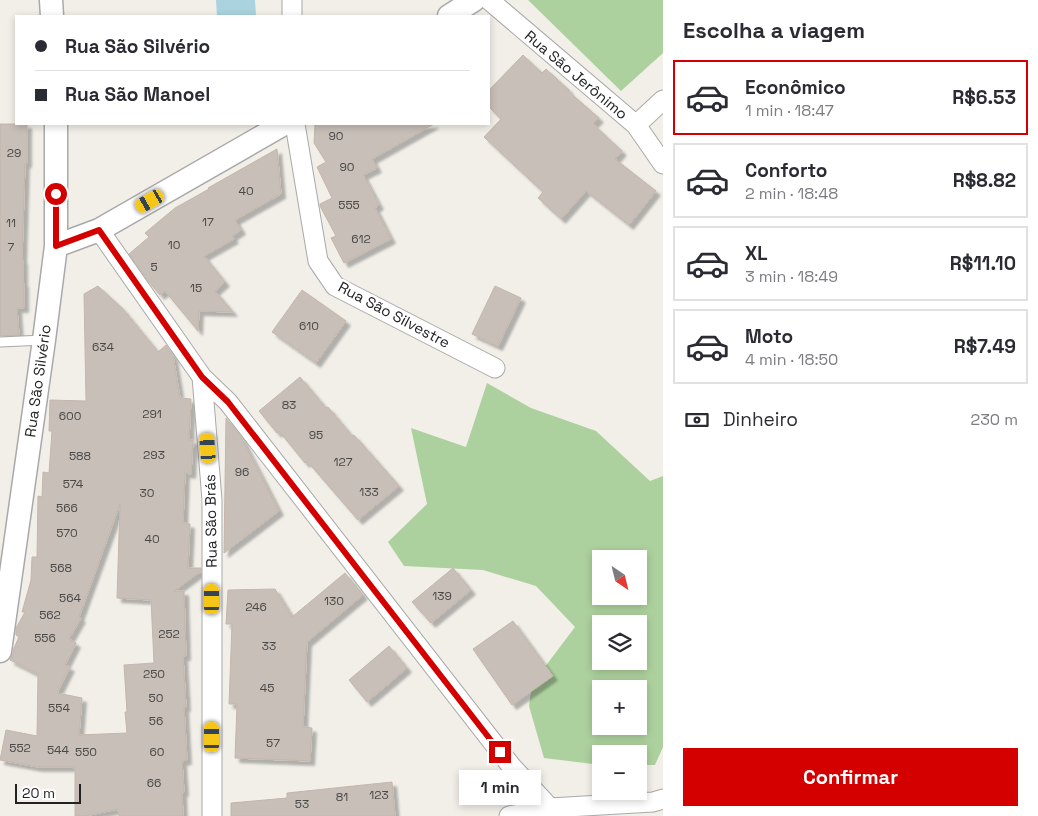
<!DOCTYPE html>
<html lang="pt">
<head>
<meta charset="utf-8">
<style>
  body { margin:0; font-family:"Space Grotesk",sans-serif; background:#f2f2f3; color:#2b2b33; height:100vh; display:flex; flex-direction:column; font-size:19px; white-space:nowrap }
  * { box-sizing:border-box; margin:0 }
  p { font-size:16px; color:#7c7c81 }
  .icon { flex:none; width:28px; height:28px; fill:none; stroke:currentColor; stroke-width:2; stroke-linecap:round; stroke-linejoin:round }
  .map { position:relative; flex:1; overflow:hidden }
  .side { display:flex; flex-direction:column; background:#fff; width:375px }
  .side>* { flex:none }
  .top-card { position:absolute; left:15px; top:15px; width:475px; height:110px; border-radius:0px; box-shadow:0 2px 8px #0003; display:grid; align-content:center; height:110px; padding:0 20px; background:#fff }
  .needle { width:32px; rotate:145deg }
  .fabs { position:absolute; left:592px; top:550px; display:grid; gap:10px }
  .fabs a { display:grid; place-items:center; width:55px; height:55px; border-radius:0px; background:#fff; box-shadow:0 2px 8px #0003; font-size:25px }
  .scale { position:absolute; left:15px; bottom:12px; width:66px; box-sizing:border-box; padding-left:5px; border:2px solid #222; border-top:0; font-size:14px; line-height:18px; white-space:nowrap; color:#222; -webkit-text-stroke:4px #fff; paint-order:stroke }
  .end { position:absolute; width:22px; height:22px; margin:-11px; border:6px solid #d40000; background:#fff; box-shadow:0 0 0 2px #fff }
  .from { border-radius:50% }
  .bubble { position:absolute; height:35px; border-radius:0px; background:#fff; box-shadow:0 2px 8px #0003; font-size:16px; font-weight:800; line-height:35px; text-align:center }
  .car { position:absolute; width:15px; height:30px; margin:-15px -8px; border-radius:6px; box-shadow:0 0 4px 1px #0007; background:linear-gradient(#f5c518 24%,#345 0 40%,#f5c518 0 76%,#345 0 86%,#f5c518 0) }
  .top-card b { display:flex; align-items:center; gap:18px; height:48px; font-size:19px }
  .top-card b+b { border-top:1px solid #e1e1e2 }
  .top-card i { width:12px; height:12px; background:#2b2b33 }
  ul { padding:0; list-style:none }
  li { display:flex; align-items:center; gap:15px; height:75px; margin:0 10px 8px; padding:0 10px; border:2px solid #e1e1e2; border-radius:0px }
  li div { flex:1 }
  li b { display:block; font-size:19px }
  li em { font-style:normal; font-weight:800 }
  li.on { border-color:#d40000 }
  li>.icon { width:45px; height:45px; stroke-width:1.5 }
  h2 { padding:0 20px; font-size:22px; line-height:60px }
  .pay { display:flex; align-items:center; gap:12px; height:55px; padding:0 20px; font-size:19px }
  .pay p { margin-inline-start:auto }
  .cta { display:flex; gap:10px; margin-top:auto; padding:10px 20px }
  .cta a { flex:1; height:58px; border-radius:0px; background:#d40000; color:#fff; font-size:20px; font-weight:800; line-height:58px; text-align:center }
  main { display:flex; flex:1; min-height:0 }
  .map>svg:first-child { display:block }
</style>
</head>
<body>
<main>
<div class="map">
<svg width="663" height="816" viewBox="0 0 663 816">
  <defs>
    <filter id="shadow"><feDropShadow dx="4.5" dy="4.5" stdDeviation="1" flood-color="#0004"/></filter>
  </defs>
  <rect width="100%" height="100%" fill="#f2efe9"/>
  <path fill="#add19e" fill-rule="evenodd" d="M528,0H663V53L621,91Z
    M487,383L531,408L596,431L650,481L663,476V747L655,765H639V754H601V765L544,758L529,706L532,684L575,627L536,586L483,570L404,566L388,542L427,504L411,428L466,447ZM601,559H639V596H601ZM601,624H639V661H601ZM601,689H639V726H601Z"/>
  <path fill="#aad3df" d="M216,0H255L256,16H217Z"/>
  <path fill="#c7bfb8" stroke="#c4b6ab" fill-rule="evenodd" filter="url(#shadow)" d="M523,55L542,73L546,69L569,90L568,91L599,118L593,124L622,151L615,159L656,191L629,225L586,191L561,219L538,198L543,192L484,137L501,119L489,107V90Z
    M0,124H27V163H25L22,260H23V283H24V308H17L19,335L0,336Z
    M315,124H434L372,159L377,168L363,175L379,205L375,208L391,239L344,263L331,238L336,236L320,206V204L332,198L317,167L326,162L314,143Z
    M277,149L281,194L235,220L241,230L232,236L234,239L204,256L225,282L215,291L233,312L199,311L198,331L165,291L160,295L149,282L129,254L149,237L145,233L175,208L209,189L208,188Z
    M98,286L122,308L158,352L166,345L173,356L180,398L191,399L189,440H193L191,474L185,473L183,523L190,524L188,568H201V571L174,591H184L186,656H183L186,707H184L187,760L182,761L184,792H182L183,816H119L118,809L85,816H75V769H74V767H38L0,760L6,730L37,736L38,674L10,660L13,653L14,648L19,637L16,635V628L25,612H22L31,580L32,557H37L38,496L42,497L43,472L49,473L52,431H49L50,400L86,401L84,294ZM120,504L117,598L151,600L154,663L124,665L127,712H125L127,733L79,735L82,698L57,693L70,667L65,665L76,643L69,639L81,618L79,617Z
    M495,286L521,298L498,346L472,334Z
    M302,290L346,321L316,363L272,332Z
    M300,377L326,408L328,407L352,436L354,435L399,486L358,520L307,461L305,463L279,431L277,433L259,411Z
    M226,418L241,437L279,511L224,553Z
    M453,568L471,590L431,623L412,602Z
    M345,573L363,595L307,642L303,727L312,728L310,761L235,758L237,704H229L232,624H226L228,590L275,589L292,617Z
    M513,621L553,676L512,705L473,649Z
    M389,646L407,668L367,702L349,680Z
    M392,782L395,816H231V803L287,798V793Z"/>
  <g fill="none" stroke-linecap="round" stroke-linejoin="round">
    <defs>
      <path id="service" d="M0,342L44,340"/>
      <path id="minor" d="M292,0V16
        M489,0L636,125L663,100
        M295,124L318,261L335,286L495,368
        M636,125L663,164
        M99,230L202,377L228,402L512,767L550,808
        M202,377L212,500V816
        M509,816L550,808L653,802L663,799"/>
      <path id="tertiary" d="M51,0L52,16
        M449,16L474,0
        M56,246L99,230L284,124
        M0,651L44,340L56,246V124"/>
    </defs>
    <use href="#service" stroke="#a9a9a9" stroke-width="11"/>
    <use href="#minor" stroke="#a9a9a9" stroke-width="21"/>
    <use href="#tertiary" stroke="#a9a9a9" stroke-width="25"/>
    <use href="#service" stroke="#fff" stroke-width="9"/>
    <use href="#minor" stroke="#fff" stroke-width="19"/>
    <use href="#tertiary" stroke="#fff" stroke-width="22"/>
  </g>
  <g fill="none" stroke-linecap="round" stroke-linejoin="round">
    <path stroke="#d40000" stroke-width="6" d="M56,194V246L99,230L202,377L228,402L500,752"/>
  </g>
  <g text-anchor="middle" stroke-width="5" stroke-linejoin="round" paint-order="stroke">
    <g font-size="12" fill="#4b4948">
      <text x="336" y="140">90</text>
      <text x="14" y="157">29</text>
      <text x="347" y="171">90</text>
      <text x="246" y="195">40</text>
      <text x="349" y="209">555</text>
      <text x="208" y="226">17</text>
      <text x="11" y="227">11</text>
      <text x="361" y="243">612</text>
      <text x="174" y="249">10</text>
      <text x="11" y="251">7</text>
      <text x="154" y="271">5</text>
      <text x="196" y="292">15</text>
      <text x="309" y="330">610</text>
      <text x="103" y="351">634</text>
      <text x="289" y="409">83</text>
      <text x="152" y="418">291</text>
      <text x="70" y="420">600</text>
      <text x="316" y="439">95</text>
      <text x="154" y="459">293</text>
      <text x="80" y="460">588</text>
      <text x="343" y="466">127</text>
      <text x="242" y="476">96</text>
      <text x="73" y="488">574</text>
      <text x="369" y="496">133</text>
      <text x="147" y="497">30</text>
      <text x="67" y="512">566</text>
      <text x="67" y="537">570</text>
      <text x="152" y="543">40</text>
      <text x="61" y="572">568</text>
      <text x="442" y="600">139</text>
      <text x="70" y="602">564</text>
      <text x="334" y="605">130</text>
      <text x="256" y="611">246</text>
      <text x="50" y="619">562</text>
      <text x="169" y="638">252</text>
      <text x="45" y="642">556</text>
      <text x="269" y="650">33</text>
      <text x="154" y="678">250</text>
      <text x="267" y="692">45</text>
      <text x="156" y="702">50</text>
      <text x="59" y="712">554</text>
      <text x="156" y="725">56</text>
      <text x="273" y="747">57</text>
      <text x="20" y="752">552</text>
      <text x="58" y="754">544</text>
      <text x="86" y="756">550</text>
      <text x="157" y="756">60</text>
      <text x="154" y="787">66</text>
      <text x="379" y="799">123</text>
      <text x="342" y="801">81</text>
      <text x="302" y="808">53</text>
    </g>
    <g font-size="15" fill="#222" stroke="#fff">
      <text transform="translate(576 75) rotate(40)" y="5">Rua São Jerônimo</text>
      <text transform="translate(394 315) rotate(28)" y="5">Rua São Silvestre</text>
      <text transform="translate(38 381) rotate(-82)" y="5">Rua São Silvério</text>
      <text transform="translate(211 521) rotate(-91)" y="5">Rua São Brás</text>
    </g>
  </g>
</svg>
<div class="fabs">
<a><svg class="needle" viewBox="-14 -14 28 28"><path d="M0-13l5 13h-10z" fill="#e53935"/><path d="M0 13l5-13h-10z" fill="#7c7c81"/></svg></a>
<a><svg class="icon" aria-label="layers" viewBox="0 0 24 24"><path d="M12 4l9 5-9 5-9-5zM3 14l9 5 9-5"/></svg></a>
<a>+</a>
<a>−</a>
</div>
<div class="scale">20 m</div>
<i class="end from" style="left:56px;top:194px"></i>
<i class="end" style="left:500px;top:752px"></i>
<div class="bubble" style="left:459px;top:770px;width:82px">1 min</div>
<i class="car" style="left:150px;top:201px;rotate:240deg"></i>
<i class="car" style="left:208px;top:448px;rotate:356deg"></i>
<i class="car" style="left:212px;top:599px;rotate:0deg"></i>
<i class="car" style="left:212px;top:737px;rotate:0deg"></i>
<div class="top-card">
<b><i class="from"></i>Rua São Silvério</b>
<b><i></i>Rua São Manoel</b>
</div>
</div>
<section class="side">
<h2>Escolha a viagem</h2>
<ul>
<li class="on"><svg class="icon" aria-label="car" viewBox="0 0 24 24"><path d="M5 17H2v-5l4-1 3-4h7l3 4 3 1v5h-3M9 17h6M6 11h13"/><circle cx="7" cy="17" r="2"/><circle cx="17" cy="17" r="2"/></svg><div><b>Econômico</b><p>1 min · 18:47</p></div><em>R$6.53</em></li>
<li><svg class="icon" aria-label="car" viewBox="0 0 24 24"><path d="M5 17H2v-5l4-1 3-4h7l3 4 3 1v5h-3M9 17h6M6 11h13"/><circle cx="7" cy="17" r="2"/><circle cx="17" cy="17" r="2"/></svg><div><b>Conforto</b><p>2 min · 18:48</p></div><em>R$8.82</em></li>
<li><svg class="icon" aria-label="car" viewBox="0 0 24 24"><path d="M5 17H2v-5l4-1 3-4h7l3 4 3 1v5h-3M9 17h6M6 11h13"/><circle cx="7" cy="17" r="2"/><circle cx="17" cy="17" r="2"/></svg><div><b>XL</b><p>3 min · 18:49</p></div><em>R$11.10</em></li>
<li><svg class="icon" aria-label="car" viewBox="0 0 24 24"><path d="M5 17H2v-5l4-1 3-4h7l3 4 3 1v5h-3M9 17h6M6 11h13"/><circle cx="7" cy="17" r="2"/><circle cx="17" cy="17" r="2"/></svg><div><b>Moto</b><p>4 min · 18:50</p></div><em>R$7.49</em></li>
</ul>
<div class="pay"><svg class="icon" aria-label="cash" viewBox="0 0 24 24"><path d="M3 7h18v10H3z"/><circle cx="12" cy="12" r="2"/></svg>Dinheiro<p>230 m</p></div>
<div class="cta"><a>Confirmar</a></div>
</section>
</main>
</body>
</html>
